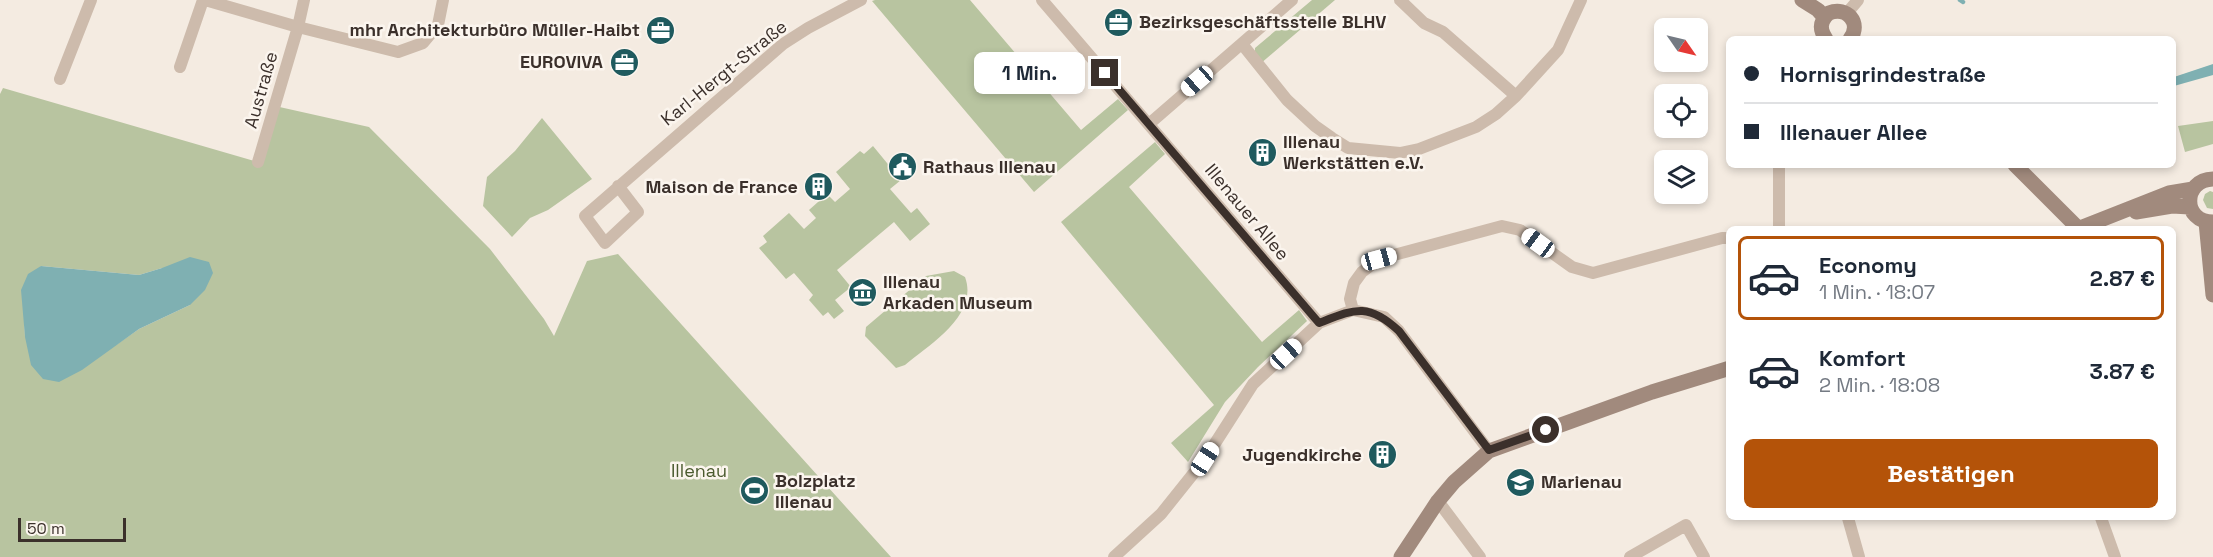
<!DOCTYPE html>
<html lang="de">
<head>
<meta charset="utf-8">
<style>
  body { margin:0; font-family:"Space Grotesk",sans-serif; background:#f2f2f3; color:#1f2937; height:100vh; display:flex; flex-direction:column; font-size:22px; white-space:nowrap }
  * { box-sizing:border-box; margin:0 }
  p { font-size:20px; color:#747a83 }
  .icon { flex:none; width:33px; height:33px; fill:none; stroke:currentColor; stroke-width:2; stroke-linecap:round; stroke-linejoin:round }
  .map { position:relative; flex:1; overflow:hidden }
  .side { position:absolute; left:1726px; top:226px; width:450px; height:294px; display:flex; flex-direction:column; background:#fff; border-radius:9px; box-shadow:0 3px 9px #0003 }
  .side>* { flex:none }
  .guide { position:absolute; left:1726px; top:36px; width:450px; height:132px; border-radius:9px; box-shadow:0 3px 9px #0003; display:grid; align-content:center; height:132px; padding:0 18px; background:#fff }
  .needle { width:39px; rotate:124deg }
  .tools { position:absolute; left:1654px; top:18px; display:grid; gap:12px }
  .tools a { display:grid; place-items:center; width:54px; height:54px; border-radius:9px; background:#fff; box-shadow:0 3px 9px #0003; font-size:30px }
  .scale { position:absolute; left:18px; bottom:15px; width:108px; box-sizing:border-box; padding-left:6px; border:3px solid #3b302b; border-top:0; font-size:16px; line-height:21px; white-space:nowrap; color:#3b302b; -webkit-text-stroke:4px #fbf5ee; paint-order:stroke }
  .end { position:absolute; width:27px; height:27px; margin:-14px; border:8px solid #3b302b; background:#fff; box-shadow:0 0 0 3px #fff }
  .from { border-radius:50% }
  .bubble { position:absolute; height:42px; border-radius:9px; background:#fff; box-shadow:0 3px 9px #0003; font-size:20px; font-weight:800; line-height:42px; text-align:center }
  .car { position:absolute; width:18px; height:36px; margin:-18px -9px; border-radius:8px; box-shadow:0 0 4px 2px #0007; background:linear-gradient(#fff 24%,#345 0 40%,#fff 0 76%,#345 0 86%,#fff 0) }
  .guide b { display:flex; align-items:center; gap:21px; height:57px; font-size:22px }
  .guide b+b { border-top:2px solid #e0e1e3 }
  .guide i { width:15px; height:15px; background:#1f2937 }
  ul { padding:10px 0 0; list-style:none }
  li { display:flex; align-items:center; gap:18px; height:84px; margin:0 12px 9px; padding:0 6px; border:3px solid transparent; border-radius:9px }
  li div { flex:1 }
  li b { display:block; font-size:22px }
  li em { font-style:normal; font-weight:800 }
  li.active { border-color:#b45309 }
  li>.icon { width:54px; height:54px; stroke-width:1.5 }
  .button { display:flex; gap:12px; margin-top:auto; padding:12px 18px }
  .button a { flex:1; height:69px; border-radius:9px; background:#b45309; color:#fff; font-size:24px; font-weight:800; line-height:69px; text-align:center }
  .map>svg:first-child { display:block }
</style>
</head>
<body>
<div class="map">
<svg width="2213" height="557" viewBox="0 0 2213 557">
  <rect width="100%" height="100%" fill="#f4ebe1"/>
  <path fill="#b8c4a0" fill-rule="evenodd" d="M875,0H970L1081,130L1118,99L1128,110L1034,192L872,1Z
    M1312,0H1335L1260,64L1255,56V48Z
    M3,88L258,162L275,106L369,127L490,249L544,319L554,336L587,261L618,254L891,557H0V94ZM41,266L139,275L162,268L190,305L139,329L116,345L25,337L24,316Z
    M542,118L592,179L548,210L530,218L512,237L483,206L487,177L515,151Z
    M2213,121V144L2185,152L2178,126Z
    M1155,142L1165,154L1129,187L1262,342L1299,310L1307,321L1258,367L1225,402L1188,462L1171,443L1214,405L1061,222Z
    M873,146L901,180L890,189L911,213L917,208L930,224L910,241L894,222L837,270L851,287L835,300L844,311L834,319L828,312L823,316L809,300L813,295L794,273L786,279L759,248L767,242L763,236L789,213L804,229L816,218L809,210L827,194L835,202L850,189L836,172L860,151L864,154Z
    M2210,191L2213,192V209L2207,208L2203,200L2205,194Z
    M954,271L965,277C979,315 930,344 905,365L896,368L865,336L866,327L926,276Z"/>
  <path fill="#7fb0b2" d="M2213,64V75L2174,86V77Z
    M190,257L209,262L213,273L205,290L190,305L139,329L82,370L59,382L43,379L31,365L25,337L21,290L28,274L41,266L139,275L162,268Z"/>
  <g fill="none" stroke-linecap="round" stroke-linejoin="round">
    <path stroke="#7fb0b2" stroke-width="4.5" d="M1960,0L1963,2"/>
    <path stroke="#cdbbac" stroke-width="12" d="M205,0L298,27L398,52L423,43L438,25L443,0
      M1042,0L1319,323
      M1400,0L1424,23L1443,32L1516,96
      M1847,13L1858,0
      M1242,44L1287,100L1315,126L1332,138L1348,148L1400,153L1419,149L1476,127L1496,114L1516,96L1558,50L1581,0
      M180,67L203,0
      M60,79L91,0
      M1149,124L1292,0
      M258,162L298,27L304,0
      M618,186L638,212L605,243L585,216L783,44L808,28L861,0
      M1779,230V165
      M1353,310L1350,299L1354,283L1362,272L1379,259L1502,226L1520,230L1572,267L1593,273L1722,238H1730
      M1438,501L1480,557
      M1848,518L1859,557
      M2101,518L2115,557
      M1114,557L1161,514L1205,459L1253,384L1319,323L1353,310L1384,317L1399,331L1489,451
      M1630,557L1686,525L1704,557"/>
    <path stroke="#a18a7d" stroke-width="15" d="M1802,0L1818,10L1824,17
      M1826,39C1819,29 1820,21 1829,13C1847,6 1862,23 1850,39
      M2015,165L2078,228
      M2213,179C2182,180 2182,222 2213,222
      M2136,212L2172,206L2190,207
      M2206,222L2213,295
      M2075,230L2169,193L2193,189
      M1401,557L1438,501L1454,482L1489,451L1652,392L1730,368"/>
  </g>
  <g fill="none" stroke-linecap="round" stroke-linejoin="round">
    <path stroke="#3b302b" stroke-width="8" d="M1105,73L1319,323C1355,309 1368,302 1399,331L1489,450L1546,430"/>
  </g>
  <defs>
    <symbol id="office-disc" viewBox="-11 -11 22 22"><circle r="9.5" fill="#1f5a5e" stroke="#fbf5ee"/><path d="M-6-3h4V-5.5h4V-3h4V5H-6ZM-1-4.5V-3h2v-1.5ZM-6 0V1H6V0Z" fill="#fff"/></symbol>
    <symbol id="building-disc" viewBox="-11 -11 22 22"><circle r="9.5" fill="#1f5a5e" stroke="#fbf5ee"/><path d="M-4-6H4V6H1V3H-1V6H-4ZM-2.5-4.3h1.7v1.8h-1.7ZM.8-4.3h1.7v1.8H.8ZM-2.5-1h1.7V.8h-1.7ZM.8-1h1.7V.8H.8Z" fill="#fff"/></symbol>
    <symbol id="civic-disc" viewBox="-11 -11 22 22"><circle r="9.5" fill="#1f5a5e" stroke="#fbf5ee"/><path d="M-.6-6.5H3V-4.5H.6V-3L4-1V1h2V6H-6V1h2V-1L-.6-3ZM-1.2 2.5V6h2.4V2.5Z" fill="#fff"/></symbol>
    <symbol id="museum-disc" viewBox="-11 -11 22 22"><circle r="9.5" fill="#1f5a5e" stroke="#fbf5ee"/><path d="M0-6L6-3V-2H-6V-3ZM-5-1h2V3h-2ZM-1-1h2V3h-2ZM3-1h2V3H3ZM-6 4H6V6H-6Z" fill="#fff"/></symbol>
    <symbol id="school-disc" viewBox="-11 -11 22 22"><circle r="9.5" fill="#1f5a5e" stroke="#fbf5ee"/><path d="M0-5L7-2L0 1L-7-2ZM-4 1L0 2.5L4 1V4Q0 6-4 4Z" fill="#fff"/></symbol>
    <symbol id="stadium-disc" viewBox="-11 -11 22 22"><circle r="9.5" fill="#1f5a5e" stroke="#fbf5ee"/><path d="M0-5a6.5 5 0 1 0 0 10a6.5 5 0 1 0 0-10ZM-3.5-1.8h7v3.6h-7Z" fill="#fff"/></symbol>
  </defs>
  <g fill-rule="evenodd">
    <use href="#office-disc" x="1102" y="6" width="33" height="33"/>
    <use href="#office-disc" x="644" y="14" width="33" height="33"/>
    <use href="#office-disc" x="608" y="46" width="33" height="33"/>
    <use href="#building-disc" x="1246" y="136" width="33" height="33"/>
    <use href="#civic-disc" x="886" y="150" width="33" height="33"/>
    <use href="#building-disc" x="802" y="170" width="33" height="33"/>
    <use href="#museum-disc" x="846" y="276" width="33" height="33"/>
    <use href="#building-disc" x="1366" y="438" width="33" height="33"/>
    <use href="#school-disc" x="1504" y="466" width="33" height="33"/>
    <use href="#stadium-disc" x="738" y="474" width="33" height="33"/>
  </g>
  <g text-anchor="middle" stroke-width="5" stroke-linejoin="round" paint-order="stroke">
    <g font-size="18" font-weight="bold" fill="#3b302b" stroke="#fbf5ee" text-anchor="start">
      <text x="1139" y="28">Bezirksgeschäftsstelle BLHV</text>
      <text x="640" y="36" text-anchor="end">mhr Architekturbüro Müller-Haibt</text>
      <text x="603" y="68" text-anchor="end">EUROVIVA</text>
      <text x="1283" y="148">Illenau<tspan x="1283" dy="21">Werkstätten e.V.</tspan></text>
      <text x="923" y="173">Rathaus Illenau</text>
      <text x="798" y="193" text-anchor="end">Maison de France</text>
      <text x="883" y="288">Illenau<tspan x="883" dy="21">Arkaden Museum</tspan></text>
      <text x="1362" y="461" text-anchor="end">Jugendkirche</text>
      <text x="775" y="487">Bolzplatz<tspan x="775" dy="21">Illenau</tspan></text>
      <text x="1541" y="488">Marienau</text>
    </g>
    <g font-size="18" fill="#3b302b" stroke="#fbf5ee">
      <text transform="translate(724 73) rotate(-39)" y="6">Karl-Hergt-Straße</text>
      <text transform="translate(261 90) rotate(-74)" y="6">Austraße</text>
      <text transform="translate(1247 212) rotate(50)" y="6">Illenauer Allee</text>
    </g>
    <g font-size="18" fill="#4a5a2e" stroke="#fbf5ee">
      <text x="699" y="477">Illenau</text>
    </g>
  </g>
</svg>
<div class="tools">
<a><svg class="needle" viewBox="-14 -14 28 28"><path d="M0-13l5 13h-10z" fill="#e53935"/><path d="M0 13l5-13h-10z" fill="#747a83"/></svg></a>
<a><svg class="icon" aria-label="locate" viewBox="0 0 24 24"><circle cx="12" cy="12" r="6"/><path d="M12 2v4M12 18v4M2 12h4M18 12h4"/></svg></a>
<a><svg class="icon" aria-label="layers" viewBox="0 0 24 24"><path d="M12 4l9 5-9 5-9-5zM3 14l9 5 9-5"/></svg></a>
</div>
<div class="scale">50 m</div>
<i class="end from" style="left:1546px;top:430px"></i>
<i class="end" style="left:1105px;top:73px"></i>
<div class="bubble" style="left:974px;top:52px;width:111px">1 Min.</div>
<i class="car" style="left:1197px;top:81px;rotate:229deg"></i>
<i class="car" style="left:1538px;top:243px;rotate:306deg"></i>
<i class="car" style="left:1379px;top:259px;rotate:75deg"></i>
<i class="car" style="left:1286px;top:354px;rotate:47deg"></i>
<i class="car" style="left:1205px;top:459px;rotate:33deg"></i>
<div class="guide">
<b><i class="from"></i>Hornisgrindestraße</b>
<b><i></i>Illenauer Allee</b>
</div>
<section class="side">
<ul>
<li class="active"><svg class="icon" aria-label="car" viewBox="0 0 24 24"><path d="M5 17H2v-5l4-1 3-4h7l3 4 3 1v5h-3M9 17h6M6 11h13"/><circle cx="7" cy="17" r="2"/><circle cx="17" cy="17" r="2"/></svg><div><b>Economy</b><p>1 Min. · 18:07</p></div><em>2.87 €</em></li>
<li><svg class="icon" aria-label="car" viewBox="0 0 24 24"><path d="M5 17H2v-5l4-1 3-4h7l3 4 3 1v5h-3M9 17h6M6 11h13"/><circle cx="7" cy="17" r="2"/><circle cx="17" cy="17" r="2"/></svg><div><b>Komfort</b><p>2 Min. · 18:08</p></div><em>3.87 €</em></li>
</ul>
<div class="button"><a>Bestätigen</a></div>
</section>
</div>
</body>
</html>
